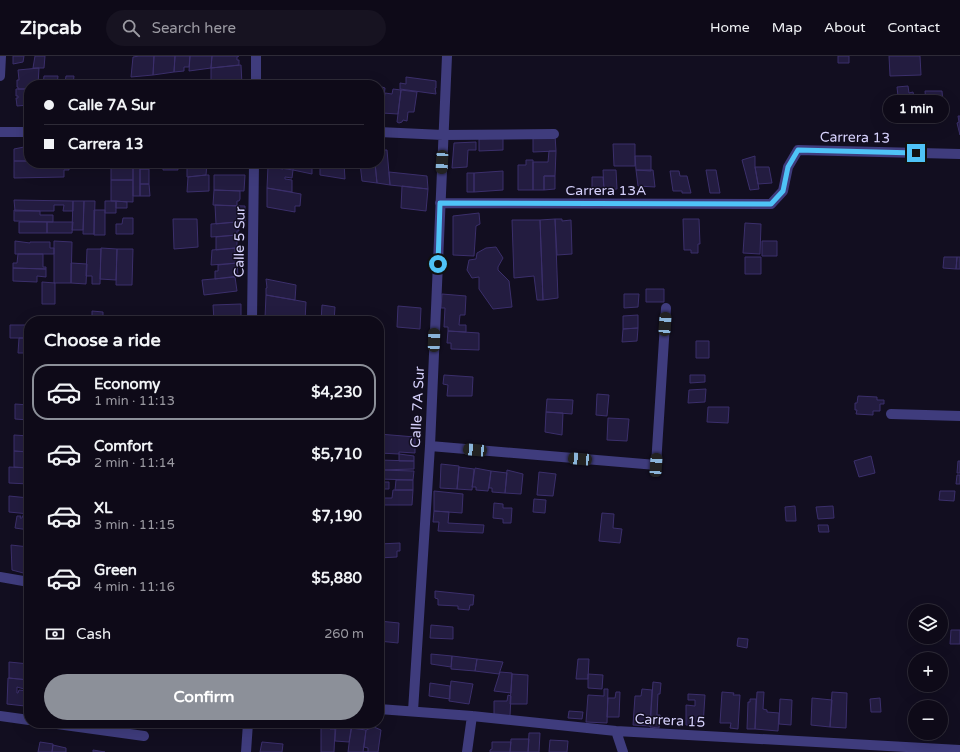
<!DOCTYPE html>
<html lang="en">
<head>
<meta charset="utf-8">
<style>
  body { margin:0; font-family:"Varela Round",sans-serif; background:#171321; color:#f1f3f6; height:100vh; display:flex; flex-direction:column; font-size:15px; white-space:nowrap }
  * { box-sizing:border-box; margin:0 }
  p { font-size:13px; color:#9b9aa2 }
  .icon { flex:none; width:22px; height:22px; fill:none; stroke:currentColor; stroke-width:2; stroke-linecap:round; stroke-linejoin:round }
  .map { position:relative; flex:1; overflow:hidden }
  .details { position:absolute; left:24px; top:260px; width:360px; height:412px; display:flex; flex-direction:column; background:#0e0a18; border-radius:16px; box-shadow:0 4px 16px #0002,0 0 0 1px #2e2b37 }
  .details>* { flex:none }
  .guide { position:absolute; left:24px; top:24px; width:360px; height:88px; border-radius:16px; box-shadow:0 4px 16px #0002,0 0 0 1px #2e2b37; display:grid; align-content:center; height:88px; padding:0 20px; background:#0e0a18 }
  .buttons { position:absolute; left:908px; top:548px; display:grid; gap:8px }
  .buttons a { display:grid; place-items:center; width:40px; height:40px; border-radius:50%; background:#0e0a18; box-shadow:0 4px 16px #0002,0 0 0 1px #2e2b37; font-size:20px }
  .end { position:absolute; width:18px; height:18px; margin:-9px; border:5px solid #4fc3f7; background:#111; box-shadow:0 0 0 2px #111 }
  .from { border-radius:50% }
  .bubble { position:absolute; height:28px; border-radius:14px; background:#0e0a18; box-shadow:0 4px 16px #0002,0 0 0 1px #2e2b37; font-size:13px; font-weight:800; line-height:28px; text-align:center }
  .car { position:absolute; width:12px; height:24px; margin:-12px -6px; border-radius:5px; box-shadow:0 0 3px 1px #0007; background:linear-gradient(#222 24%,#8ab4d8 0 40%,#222 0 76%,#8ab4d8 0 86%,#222 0) }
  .guide b { display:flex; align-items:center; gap:14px; height:38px; font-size:15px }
  .guide b+b { border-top:1px solid #2e2b37 }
  .guide i { width:10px; height:10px; background:#f1f3f6 }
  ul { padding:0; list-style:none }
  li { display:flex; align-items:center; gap:12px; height:56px; margin:0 8px 6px; padding:0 12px; border:2px solid transparent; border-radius:16px }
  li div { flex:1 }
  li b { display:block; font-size:15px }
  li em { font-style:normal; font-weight:800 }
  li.on { border-color:#8c9099 }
  li>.icon { width:36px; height:36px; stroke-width:1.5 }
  h2 { padding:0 20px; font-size:18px; line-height:48px }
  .pay { display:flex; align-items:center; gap:10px; height:44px; padding:0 20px; font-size:15px }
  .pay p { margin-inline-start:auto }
  .action { display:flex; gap:8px; margin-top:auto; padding:8px 20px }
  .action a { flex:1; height:46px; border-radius:24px; background:#8c9099; color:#fff; font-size:16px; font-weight:800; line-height:46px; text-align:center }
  header { display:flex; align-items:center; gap:24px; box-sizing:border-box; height:56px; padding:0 20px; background:#0e0a18; border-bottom:1px solid #2e2b37 }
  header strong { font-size:19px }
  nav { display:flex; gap:22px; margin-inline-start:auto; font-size:14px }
  .search { width:280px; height:36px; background:#171321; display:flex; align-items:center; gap:10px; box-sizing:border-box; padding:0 14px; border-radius:22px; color:#9b9aa2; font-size:15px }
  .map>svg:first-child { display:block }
</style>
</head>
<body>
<header>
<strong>Zipcab</strong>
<div class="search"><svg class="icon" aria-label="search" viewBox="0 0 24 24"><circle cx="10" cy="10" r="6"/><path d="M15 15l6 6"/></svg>Search here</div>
<nav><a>Home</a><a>Map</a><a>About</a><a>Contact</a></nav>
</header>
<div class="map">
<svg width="960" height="696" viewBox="0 0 960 696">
  <rect width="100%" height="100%" fill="#120e20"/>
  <path fill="#231c40" stroke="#3b2f6b" d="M13,0H24L23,6L13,8Z
    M35,0H45L44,12H33Z
    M139,0H154L153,19L131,21L133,1Z
    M154,0H175L174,16L153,19Z
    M175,0H190L189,11H184V15L174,16Z
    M190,0H212L211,12L189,15Z
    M212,0H239L237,1V4H239V9L211,12Z
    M838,0H849V7H838Z
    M889,0H920L921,19L890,20Z
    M241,9L242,29H211V12Z
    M39,12L38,29H43H29V33H18V31H17V24H19L18,14Z
    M44,20H58L57,29H43Z
    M66,20H74L73,29H57V28L65,27Z
    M406,21L436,25V32H435L436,38L400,33V27L406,28Z
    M152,25V29H131V27Z
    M343,27L354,28V29H343Z
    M908,30L909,37L913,36L915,47L899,49L897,31Z
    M382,31L385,32L381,67H379V36H382Z
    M16,33H29V49L17,50L16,42H18V40H16Z
    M393,33L401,34L398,58L382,57L385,37L392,38Z
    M401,34L417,36L414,56H408L407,65L403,64L402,66L399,67L397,66Z
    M925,35H942L944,60H927Z
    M958,60H960V79L957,67L959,66Z
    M555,79L556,95L533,96V81Z
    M503,82V94L479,95V83Z
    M476,86V94H468L467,111L452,112L454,87Z
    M613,88H635V110H614Z
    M29,90V105H14V93Z
    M381,94H387L390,129L377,127L375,107H379V96H381Z
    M549,95H556L555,120H544V134H533V106H548Z
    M635,100H651V115L636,114Z
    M755,100V111L759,133L750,134L742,104Z
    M526,104H533V134H518V109H526Z
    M14,105H29V107H69V114H64V121L14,122Z
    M111,107H133V124H111Z
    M133,107H140V140H133Z
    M140,107L149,108V113H140Z
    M163,107H177L178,114H163Z
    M187,107H207L206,119L187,121Z
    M270,107H283V113L269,111Z
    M293,107H312V118L293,114Z
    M320,107H344L345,123L320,119Z
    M360,107H375L377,127L362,125Z
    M268,110L293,114L292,122L285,121V123L292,124V136L267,132Z
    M755,111H769L772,127L758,128Z
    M140,113H149V128H140Z
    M603,114H616L617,133L604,134Z
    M636,114H653L655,131L638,130Z
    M706,114H716L720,137H710Z
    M503,115V134L474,136V117Z
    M670,115H679L680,120H687L691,137H682V135H673Z
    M389,116L427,120L428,133L390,129Z
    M467,117H474V136H467Z
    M206,119H209V135L187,136L188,121Z
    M214,119H245L244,135L214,134Z
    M544,120H555V133L544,134Z
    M592,121H603L604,133H592Z
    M111,124H133V146L111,145Z
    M140,128H149L150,140H140Z
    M402,130L428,133L426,155L401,152Z
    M267,132L301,138L300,150H295V156L267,151Z
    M214,134L240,135V143L239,145H237V150L213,149Z
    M14,144L73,145V155H63L64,149H54V155H15Z
    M73,145H84L83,174H72Z
    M84,145H95L94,178H83Z
    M105,145H116V157H105Z
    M116,145L127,146V152H116Z
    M215,149L245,150V165L216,168Z
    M14,154L40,155V159H53V166L14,165Z
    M94,154H105V179H94Z
    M479,157L480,168L476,170L474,200L453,199V160Z
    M123,162H133V178H116V168H122Z
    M173,163H197L198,191L174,193Z
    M555,163H562V165L571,164L572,198L557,199Z
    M555,163L558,242L543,244L540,164Z
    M683,163H699L700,188H698V197H691V194H684Z
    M512,164H540L543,244H537L534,220L514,222Z
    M19,166H47V177H19Z
    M47,166H73L72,177H47Z
    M238,166H240V170H238L239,175H237V179L211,181V168Z
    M745,167L761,168L760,198L743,197Z
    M236,179H237V192L216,194V181Z
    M15,185L30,187V186H50V192H54V198H15Z
    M54,185L72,186L71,227H54Z
    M762,185H777V200H762Z
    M496,191L503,202L498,211V214L509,225L512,251L493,253L479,233V221L472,222L467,214L469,204L476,203L477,197L486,192Z
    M101,192L117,193L116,224L100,223Z
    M235,192V197H237L238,207L211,209L212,194Z
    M87,193H101L100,228H92V220H86Z
    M117,193H133L132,229H116Z
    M18,198H43V211H46V213L13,212V207H17Z
    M745,201H761V218H745Z
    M944,201H957L956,213L943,212Z
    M957,201H960V213H956Z
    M71,207L87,208L86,228L71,227Z
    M237,207L238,220L215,223V215H218V209Z
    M13,212L46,213V221L37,220V226L13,225Z
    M235,221L237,235L204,239L202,224Z
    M266,223L296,229L295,244L266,239V232H267Z
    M42,226L55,227V248H42Z
    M646,233H664V246H646Z
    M442,238L466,240L465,259H460L459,269H466V276L448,275V271H444L445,252H441Z
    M624,238H639L638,251L624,252Z
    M266,239L306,246L305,265H280L265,262Z
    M241,248V260L236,261V265H214L213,249Z
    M322,249L335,251L334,265H321Z
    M398,250L421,252L420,273L397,271Z
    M92,255L103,256V265H92Z
    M638,259V272L623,273V260Z
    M265,262L266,263L280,265H265Z
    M10,269H29V282H10Z
    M638,272L637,285L622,286L623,273Z
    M448,275L479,277V294L451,293V287H447Z
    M19,282H29V297H18Z
    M696,285H709V302H696Z
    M444,319L473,321L472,340H447L448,329L443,328Z
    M690,319H705V326L690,327Z
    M706,333L705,346L688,347L689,334Z
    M597,338L609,339L607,360L596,359Z
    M858,340L877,341V344H884V348H880V355H873V359L856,358L857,354H855V347H857Z
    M547,343L573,344L572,358L546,356Z
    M15,348L29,349V364L15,363Z
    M708,351H729L728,367L707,366Z
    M546,356L563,357L562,379L545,376Z
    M608,362L629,363L627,385L607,384Z
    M379,378L415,381V397L399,396V398L379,397Z
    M14,379L29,380V396L14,395Z
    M14,395L29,396V412L14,411Z
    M399,398L414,400V405H399Z
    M871,400L875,417L859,421L854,405Z
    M379,404L414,405V413L379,414Z
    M958,405H960V417H957Z
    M441,408L459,410L457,433L440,432Z
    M9,411L29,412V428L9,427Z
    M459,411L474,413L472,434L457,433Z
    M475,412L491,415L488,435L476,434V431H472Z
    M379,414L414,415L413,424L379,423Z
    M507,414L523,418L521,438L505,437Z
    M491,415L507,417L505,437L492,436V432H489Z
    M539,416L556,418L553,440L537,439Z
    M957,419H960V428H956Z
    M396,424H413V434H395Z
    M379,426H389V433H379Z
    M393,434H413L412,449H381V442H392Z
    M434,435L463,438L462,457L434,455Z
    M940,435H955L954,445L939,444Z
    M9,440L29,442V458L9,456Z
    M534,443L546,444L545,457L533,456Z
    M494,447L503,448V452H512L511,467H503V463L493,462Z
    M795,450L796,465H786L785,451Z
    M833,450L834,462L818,463L816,451Z
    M434,455L449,456L448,467L484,469L483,477L438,475L439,466H433Z
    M24,457L29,458V474L15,472L17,460H21L20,462H22Z
    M602,457L614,458L613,472L622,473L620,487L599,485Z
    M818,469H828L829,476H819Z
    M400,487V495H397V501L379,502V488Z
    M11,489L29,491V517H27V518L12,514Z
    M435,535L474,539L473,549H470L469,554L458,553V550L438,549V543L435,542Z
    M379,565L399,567L398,587L379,585Z
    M431,569L453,571V583L430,582Z
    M951,574H960V588H950Z
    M924,581H934L933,584L924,583Z
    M738,582L748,583L747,592L737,590Z
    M431,598L452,600L451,611L431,608Z
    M452,600L477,603L475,615L451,613Z
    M477,603L503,606L499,618L475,615Z
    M578,603H589L588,623H576Z
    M9,606L29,608V624L9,622Z
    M500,616L512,617L511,637L494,635Z
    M512,618L528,619L527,648H510Z
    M588,618L603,619L602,633L588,632Z
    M8,622L29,624L28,629L24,628V633L17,631V637H18L19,634L27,635L25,650L7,648Z
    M29,624V659L24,658Z
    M451,625L473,628L469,648L449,645Z
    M653,626L661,627L660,638H658L657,659H660L659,672L650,671Z
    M430,627L450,630V643L429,640Z
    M604,633H608L607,667L586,666L588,639L604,640Z
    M642,633L652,634L650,670L633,669L635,640H641Z
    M616,636H620L619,661H607L608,642H615Z
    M722,636L734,637L733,639H740L738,673L730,672L731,667H720Z
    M757,636H764L763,653L767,654V656L779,657L778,675L755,673Z
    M832,636L847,637L846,672L830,671Z
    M688,638L705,639L703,670L686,669V649L695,650V644H688Z
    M508,639L511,640L510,660H494V645H507Z
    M812,642L832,644L830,671L811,669Z
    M880,642L881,656H871L870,643Z
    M750,643H756L755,673H747L748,646H750Z
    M780,643L792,644L791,669L779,668Z
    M569,655L583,656L582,663L568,662Z
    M321,667H331L330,673H335L334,696H321Z
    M336,669L352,671L349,686L335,685Z
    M374,671L381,674L378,696H363H368V692L364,691L366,674Z
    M351,672L366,674L363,696H348Z
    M529,677H540L539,696H528Z
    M511,683H529L528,696H510Z
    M550,684L568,685L567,696H549Z
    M40,686L53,688L52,696H38Z
    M262,686L283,688L282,696H260Z
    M492,686H511L510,696H490V694L492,693Z
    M53,689L66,692V696H52Z
    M93,694L105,696H93Z"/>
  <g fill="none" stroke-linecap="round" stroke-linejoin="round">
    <path stroke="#3f3c7d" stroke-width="10" d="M0,20L1,0
      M256,29V0
      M0,76H29
      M379,76L443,79L554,78
      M440,147L771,148L783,135L788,111L798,94L960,98
      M252,265L254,107
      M891,358L960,360
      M430,390L656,409L666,252
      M0,521L29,526
      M379,653L472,660L616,675L960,694
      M413,655L430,390L447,0
      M0,660L29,664
      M50,667L144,680
      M616,675L623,696
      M246,696L248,667
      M467,696L472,660"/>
  </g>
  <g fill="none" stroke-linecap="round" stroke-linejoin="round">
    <path stroke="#4fc3f7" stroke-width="5" d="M438,208L440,147L771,148L783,135L788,111L798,94L916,97"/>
  </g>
  <g text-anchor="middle" stroke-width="3" stroke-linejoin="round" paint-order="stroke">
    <g font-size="14" fill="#d6d1fc" stroke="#120e20">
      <text transform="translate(855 81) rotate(1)" y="5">Carrera 13</text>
      <text x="606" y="139">Carrera 13A</text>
      <text transform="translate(239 186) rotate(-89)" y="5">Calle 5 Sur</text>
      <text transform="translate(417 351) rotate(-87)" y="5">Calle 7A Sur</text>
      <text transform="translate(670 664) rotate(3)" y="5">Carrera 15</text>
    </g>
  </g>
</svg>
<div class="buttons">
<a><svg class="icon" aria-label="layers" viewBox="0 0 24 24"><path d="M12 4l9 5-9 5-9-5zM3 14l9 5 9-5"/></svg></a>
<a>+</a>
<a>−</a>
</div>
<i class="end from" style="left:438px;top:208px"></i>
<i class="end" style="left:916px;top:97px"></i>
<div class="bubble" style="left:883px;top:39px;width:66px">1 min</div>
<i class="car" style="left:442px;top:106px;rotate:183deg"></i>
<i class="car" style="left:665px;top:268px;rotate:4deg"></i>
<i class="car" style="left:434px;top:284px;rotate:2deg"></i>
<i class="car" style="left:475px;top:394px;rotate:275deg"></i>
<i class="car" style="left:580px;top:403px;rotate:275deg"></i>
<i class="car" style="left:656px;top:409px;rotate:4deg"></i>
<div class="guide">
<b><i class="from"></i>Calle 7A Sur</b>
<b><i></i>Carrera 13</b>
</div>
<section class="details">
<h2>Choose a ride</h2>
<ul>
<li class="on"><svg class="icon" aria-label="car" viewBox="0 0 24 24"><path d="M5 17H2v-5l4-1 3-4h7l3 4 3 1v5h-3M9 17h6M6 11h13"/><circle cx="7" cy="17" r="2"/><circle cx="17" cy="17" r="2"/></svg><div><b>Economy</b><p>1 min · 11:13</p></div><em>$4,230</em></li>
<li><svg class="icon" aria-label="car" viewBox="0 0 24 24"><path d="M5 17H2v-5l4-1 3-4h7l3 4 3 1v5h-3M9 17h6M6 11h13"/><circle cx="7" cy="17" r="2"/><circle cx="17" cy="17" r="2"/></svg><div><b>Comfort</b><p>2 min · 11:14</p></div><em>$5,710</em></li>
<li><svg class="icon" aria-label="car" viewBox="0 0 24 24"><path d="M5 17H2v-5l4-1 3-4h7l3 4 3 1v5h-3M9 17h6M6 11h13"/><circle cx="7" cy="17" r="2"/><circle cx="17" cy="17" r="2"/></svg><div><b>XL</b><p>3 min · 11:15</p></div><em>$7,190</em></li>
<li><svg class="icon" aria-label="car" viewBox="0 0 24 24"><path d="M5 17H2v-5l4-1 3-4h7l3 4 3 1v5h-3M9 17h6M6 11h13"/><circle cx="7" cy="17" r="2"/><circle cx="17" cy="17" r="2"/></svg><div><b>Green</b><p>4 min · 11:16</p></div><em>$5,880</em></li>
</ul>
<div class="pay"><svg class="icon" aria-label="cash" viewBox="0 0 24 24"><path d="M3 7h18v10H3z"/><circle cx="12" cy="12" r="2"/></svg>Cash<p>260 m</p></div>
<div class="action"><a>Confirm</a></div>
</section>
</div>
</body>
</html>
